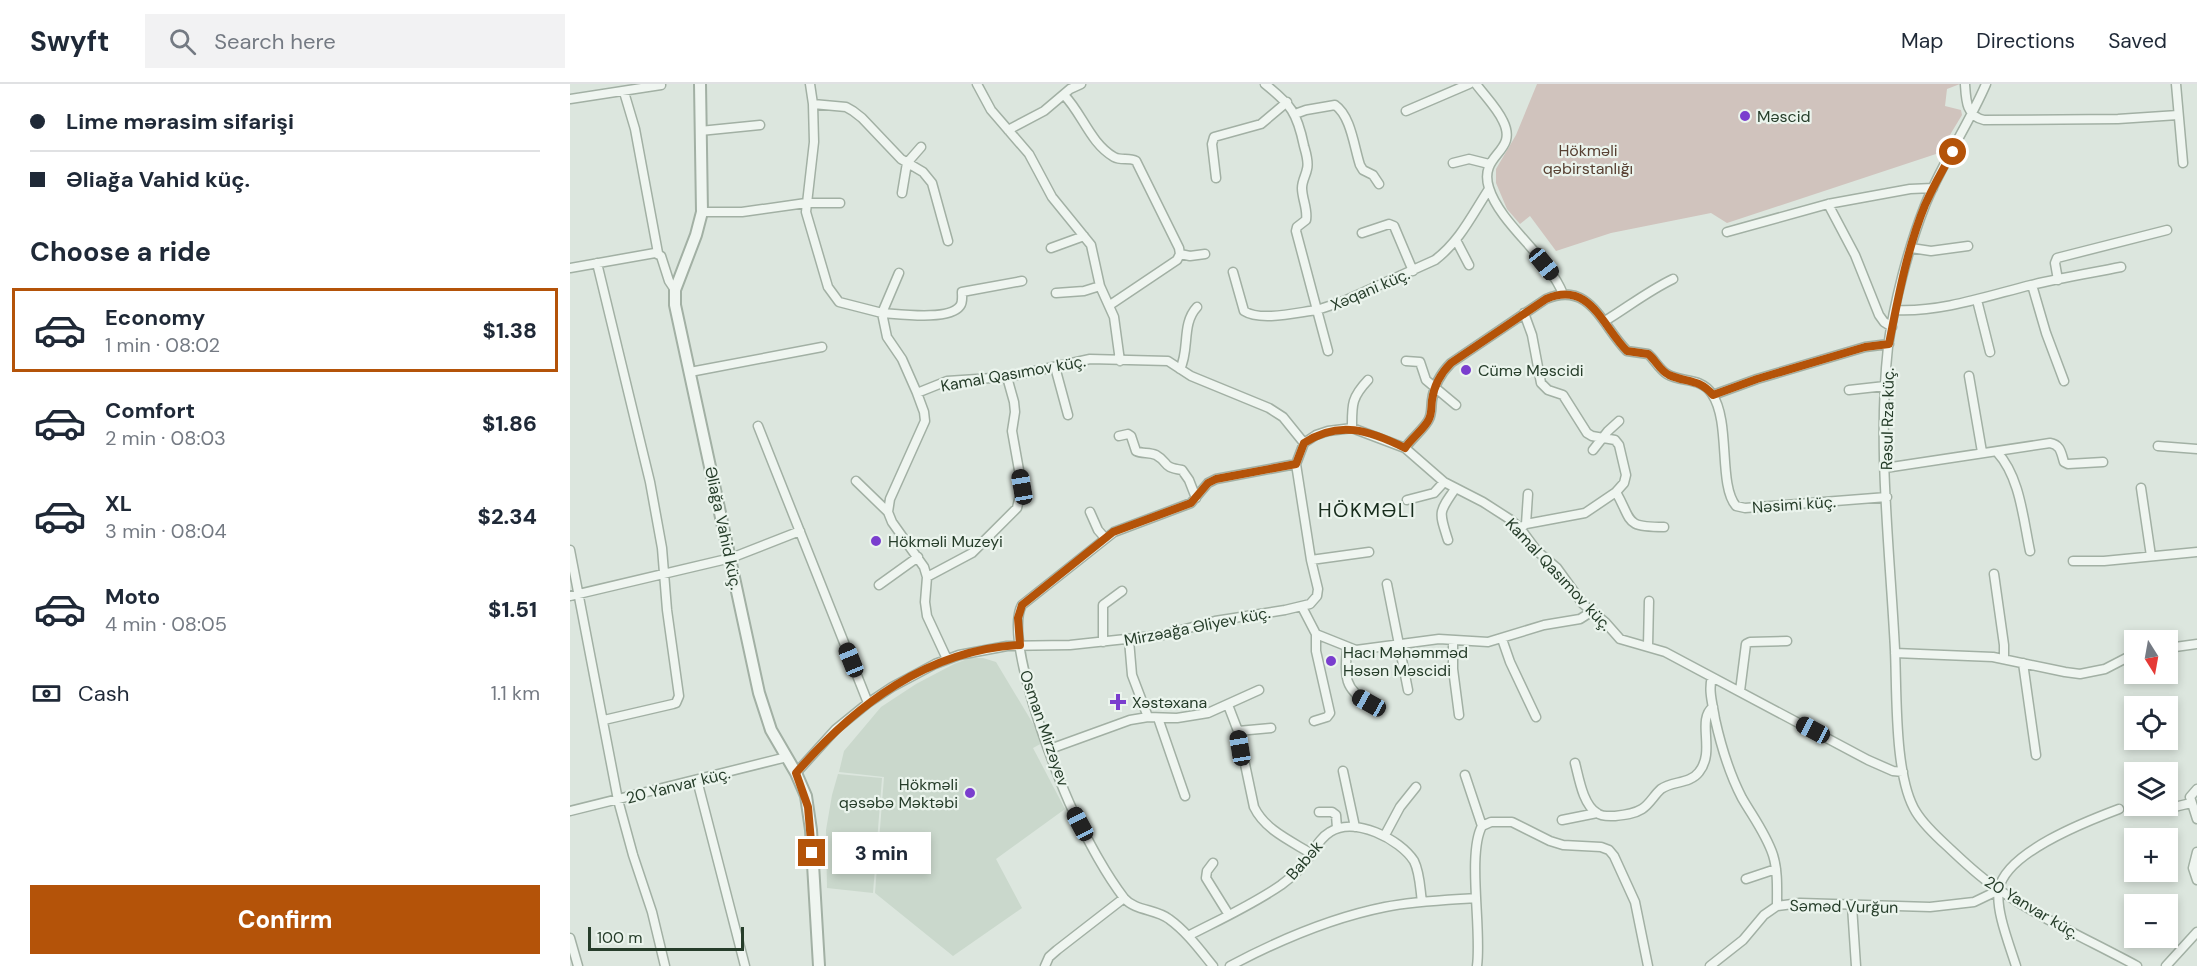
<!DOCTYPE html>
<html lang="en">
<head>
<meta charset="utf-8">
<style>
  body { margin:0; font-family:"DM Sans",sans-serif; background:#f2f2f3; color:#1f2937; height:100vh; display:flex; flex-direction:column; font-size:22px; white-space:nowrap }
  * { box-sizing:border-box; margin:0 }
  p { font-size:20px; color:#747a83 }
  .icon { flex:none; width:33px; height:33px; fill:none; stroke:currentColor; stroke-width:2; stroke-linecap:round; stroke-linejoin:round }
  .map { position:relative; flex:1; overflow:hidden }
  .panel { display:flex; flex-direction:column; background:#fff; width:570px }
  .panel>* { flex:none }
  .guide { display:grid; align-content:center; height:132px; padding:0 30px; background:#fff }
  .needle { width:39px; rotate:169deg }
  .fabs { position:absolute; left:1554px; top:546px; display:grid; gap:12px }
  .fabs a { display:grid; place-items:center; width:54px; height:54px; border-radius:0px; background:#fff; box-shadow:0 3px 9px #0003; font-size:30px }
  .scale { position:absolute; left:18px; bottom:15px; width:156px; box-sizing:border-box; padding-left:6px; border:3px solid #263d2a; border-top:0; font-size:16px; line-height:21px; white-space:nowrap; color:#263d2a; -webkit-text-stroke:4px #ebf4ed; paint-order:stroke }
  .end { position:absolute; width:27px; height:27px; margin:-14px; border:8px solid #b45309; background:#fff; box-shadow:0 0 0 3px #fff }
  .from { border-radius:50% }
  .bubble { position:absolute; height:42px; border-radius:0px; background:#fff; box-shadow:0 3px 9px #0003; font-size:20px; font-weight:800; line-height:42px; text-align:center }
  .car { position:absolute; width:18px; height:36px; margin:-18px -9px; border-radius:8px; box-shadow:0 0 4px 2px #0007; background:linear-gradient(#222 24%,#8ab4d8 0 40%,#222 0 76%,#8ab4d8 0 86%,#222 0) }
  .guide b { display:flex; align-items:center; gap:21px; height:57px; font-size:22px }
  .guide b+b { border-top:2px solid #e0e1e3 }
  .guide i { width:15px; height:15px; background:#1f2937 }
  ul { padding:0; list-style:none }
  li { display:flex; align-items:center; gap:18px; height:84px; margin:0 12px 9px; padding:0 18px; border:3px solid transparent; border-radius:0px }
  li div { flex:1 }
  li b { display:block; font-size:22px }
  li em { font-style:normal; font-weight:800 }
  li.selected { border-color:#b45309 }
  li>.icon { width:54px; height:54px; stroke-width:1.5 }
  h2 { padding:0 30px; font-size:27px; line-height:72px }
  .pay { display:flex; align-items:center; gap:15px; height:66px; padding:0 30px; font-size:22px }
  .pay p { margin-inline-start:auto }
  .cta { display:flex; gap:12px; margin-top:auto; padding:12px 30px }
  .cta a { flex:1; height:69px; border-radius:0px; background:#b45309; color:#fff; font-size:24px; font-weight:800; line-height:69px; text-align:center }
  header { display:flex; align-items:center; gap:36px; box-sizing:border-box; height:84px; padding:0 30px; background:#fff; border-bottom:2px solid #e0e1e3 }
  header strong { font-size:28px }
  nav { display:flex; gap:33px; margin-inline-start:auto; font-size:21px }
  .search { width:420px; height:54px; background:#f2f2f3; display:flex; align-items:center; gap:15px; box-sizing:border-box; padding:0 21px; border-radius:0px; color:#747a83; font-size:22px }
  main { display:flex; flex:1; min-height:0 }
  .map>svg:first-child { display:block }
</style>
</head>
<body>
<header>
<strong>Swyft</strong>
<div class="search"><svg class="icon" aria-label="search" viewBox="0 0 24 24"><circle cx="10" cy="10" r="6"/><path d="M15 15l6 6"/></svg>Search here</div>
<nav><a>Map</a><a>Directions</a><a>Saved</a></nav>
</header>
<main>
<section class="panel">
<div class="guide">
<b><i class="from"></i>Lime mərasim sifarişi</b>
<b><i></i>Əliağa Vahid küç.</b>
</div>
<h2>Choose a ride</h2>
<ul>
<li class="selected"><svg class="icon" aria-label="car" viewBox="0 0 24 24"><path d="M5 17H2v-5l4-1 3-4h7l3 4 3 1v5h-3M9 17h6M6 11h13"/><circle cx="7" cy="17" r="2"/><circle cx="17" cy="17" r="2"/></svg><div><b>Economy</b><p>1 min · 08:02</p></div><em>$1.38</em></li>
<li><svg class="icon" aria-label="car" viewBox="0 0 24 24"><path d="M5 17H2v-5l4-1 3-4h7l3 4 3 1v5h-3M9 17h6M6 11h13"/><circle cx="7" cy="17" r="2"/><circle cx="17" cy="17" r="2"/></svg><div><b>Comfort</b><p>2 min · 08:03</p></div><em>$1.86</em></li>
<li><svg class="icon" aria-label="car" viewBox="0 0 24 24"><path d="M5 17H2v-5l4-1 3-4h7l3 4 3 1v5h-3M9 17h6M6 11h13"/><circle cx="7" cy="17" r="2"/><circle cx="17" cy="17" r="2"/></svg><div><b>XL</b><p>3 min · 08:04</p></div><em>$2.34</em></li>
<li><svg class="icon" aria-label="car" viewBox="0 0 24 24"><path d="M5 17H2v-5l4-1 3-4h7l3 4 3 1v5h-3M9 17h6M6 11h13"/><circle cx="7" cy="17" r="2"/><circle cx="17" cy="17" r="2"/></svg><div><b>Moto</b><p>4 min · 08:05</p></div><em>$1.51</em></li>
</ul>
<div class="pay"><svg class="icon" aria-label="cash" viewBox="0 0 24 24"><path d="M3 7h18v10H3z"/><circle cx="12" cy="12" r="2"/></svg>Cash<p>1.1 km</p></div>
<div class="cta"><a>Confirm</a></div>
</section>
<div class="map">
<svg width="1627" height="882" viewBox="0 0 1627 882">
  <rect width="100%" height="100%" fill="#dce6de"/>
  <path fill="#cad8cc" d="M400,574H413L426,578L474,658L463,664L495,725L426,775L452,824L383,872L305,809L314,693L269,688L274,667L311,623L346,600L384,580Z
    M268,690L312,694L303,809L257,804L256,746L262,711Z"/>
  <path fill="#d0c3bd" d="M967,0H1390L1377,5L1375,22L1391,26L1392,31L1369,69L1157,139L1141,129L1041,149L986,167L960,132L950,140L937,125L926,99V85L946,51Z"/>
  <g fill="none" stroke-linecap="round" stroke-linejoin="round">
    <defs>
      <path id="minor" d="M240,0L243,20L244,58L236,128L258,203L269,218L312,229L317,253L332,275L347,309L354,328L355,337L320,415L318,428L322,438L354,483L357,493L355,518L357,532L377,575
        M407,0L421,26L459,70L482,113L521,161L530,202L544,233L550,277
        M695,0C721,21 727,28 734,62C736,69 739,78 737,85C736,91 732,97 732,104C732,115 738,125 736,136L727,143L726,147L747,226L774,217L865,176C890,157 902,131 919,105
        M906,0C915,12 927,24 933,37C949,69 908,69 919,104C930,140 978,172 993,210
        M1395,0C1396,16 1396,32 1414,36L1548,35L1608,31
        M1416,0C1398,42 1370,82 1354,124C1338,165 1324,219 1318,263C1307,363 1320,466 1325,566C1327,608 1324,693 1346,728C1354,741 1366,752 1377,762C1393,777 1409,793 1428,805C1471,835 1521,857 1567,882
        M1606,0L1613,79
        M54,8L65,45L88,169
        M494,11C512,29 520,59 544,73C551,77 559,73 566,77L609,164L610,170L607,176L540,221
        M0,15L91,1
        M243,20L276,23L283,27L292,34L331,75L353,88L362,99L378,157
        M836,27L899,0
        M725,30L736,26L765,21C781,32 784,63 790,81L793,86L803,91L809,100
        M438,46L474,27L500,5L511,0
        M130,47L190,41
        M883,79L899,75L919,80
        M646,94L642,60L644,53L691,40L717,18
        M332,109L337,79L351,63
        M1258,120L1285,171L1309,231L1314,238L1322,243
        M132,128H172L236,119H270
        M1157,148L1258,120L1340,105L1363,104
        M792,149L819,140L824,142L843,187
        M886,156L899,181
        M481,164L514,152
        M1341,164L1361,167L1398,162
        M610,170L620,172L635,170
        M27,179L80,398L92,464L97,526L109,612L106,619L103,620L34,636
        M0,184L85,169L91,172L99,197L105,206
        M663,188L674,227C691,238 729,228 747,226L758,267
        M329,189L312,229C329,230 379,237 390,222C393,218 392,213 392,208L452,197
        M1488,196L1485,179L1487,174L1597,146
        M1462,201L1476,249L1494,297
        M486,209L514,207L530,202
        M1407,216L1420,268
        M1326,226C1372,228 1417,212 1461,201C1491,194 1521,189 1551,183
        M1035,237C1058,223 1078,207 1103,195
        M836,277L850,278L856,296L886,321
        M485,283L498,331
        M610,285C620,266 611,240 627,223
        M120,288L252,263
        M1399,292L1412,368
        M1279,306L1315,302
        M347,309L377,297L437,293L520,275L598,277L621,292L699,324L713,333L734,359
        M1143,311L1187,295L1295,263L1319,260
        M188,342L298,619
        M782,344C782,321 781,314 798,296
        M549,352L558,350L561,352L566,367C572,370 579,368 586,371C600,379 591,383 612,386L619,396L626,414
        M1588,362L1627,365
        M835,364C841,355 856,343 859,335C862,329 861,323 862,316C864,301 870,290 881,279L976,215C1020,196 1032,242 1057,267L1078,270C1085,276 1089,285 1097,290C1112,299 1131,293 1142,310C1161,338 1148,401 1166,422L1175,424L1317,413
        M1023,366L1038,347L1049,337
        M1427,368C1450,393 1453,434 1460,467
        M1315,384L1480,359C1491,361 1491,369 1494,378L1498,380L1533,378
        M286,397L318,428
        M1571,404L1581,472
        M1046,408C1063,438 1054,443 1094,443
        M837,416L864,409L874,398
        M520,428L528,446L535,454
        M956,440L958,410
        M950,444L956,440L1015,429L1046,408L1054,399L1056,391L1049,361L1045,356L1022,352L1017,349L993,311L978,306L971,299L962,251L954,229
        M878,456C869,428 868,429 885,405
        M0,466L48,716L63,771L82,828L95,882
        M741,476L799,468
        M1503,477H1534L1627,468
        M1424,490L1434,561V574
        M357,493L402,469L447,424L452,403L442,347L445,328L444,318L437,293
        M817,500L838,606
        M309,501L348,473
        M0,512L161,474L230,447
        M732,523L746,550L786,566L869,555L918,558L974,541L1010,535L1021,528
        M932,555L940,578L966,633
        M559,556L562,591L578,633
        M883,557V585L889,631
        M533,558V521L552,507
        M1078,562L1079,517
        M777,564C775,591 773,605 799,619
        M1598,564L1627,560
        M1325,569L1423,573L1495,588L1510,590L1535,585L1564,570
        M1453,579L1466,671
        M1142,593C1138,607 1143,621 1145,635C1151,662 1159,689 1172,714C1183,733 1196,750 1203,771C1208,787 1207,805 1207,822
        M1170,607L1176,560L1180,558L1217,557
        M658,621L668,647L684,723C695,746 721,757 742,770
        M588,634L615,712
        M744,637L757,633L760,629L746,567V550
        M668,647L701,644
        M480,665L560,636L578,633L607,634L638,629L689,606
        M1005,679C1009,694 1013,721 1027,729C1032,733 1040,732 1045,732C1055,731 1064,730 1072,725C1080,720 1084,711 1091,705C1102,697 1120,700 1129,688C1146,667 1126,636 1143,623
        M773,687L785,743
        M226,689L266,645L298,619L322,603L365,580L389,571L437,562L500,561L593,551L645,537L715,526L740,520L747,512L748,505L741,476L726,380L734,359L746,351L758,347L782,344L835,364L874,398L913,418L941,436L950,444L967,467L987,484L1013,520L1035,538L1050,555L1095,568L1298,676L1323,687L1333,688
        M895,691L912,742C897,770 912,846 907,882
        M127,696L175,882
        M1627,705L1620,713L1627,735
        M1596,725L1621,719
        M0,727L217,673
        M749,728H762L766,731L767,744
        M992,736L1027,729
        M912,742L921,738H942L980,757L993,761L1031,763L1039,766L1044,772L1065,818L1078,882
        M815,751L830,723L846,703
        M1627,768L1623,784L1627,796
        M643,779L637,787L636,794L659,831
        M1176,795L1206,785
        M1282,822L1286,882
        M618,852C649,836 682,821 711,801C719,795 728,788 734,780C743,769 748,755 760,748C784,732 830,755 844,777C850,789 850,804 852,818
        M0,854L8,882
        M475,882L479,873L487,866L554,814
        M643,882C630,866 617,848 599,835C586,825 565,827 554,814C534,788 518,756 503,727C486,691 433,554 452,521L544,448L621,419L638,399L646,395L726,380
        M660,882C709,856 760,834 815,823C845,817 876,816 906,814
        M1140,882L1173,856L1194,831L1207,822L1230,819L1360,823L1404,818L1429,806
        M1446,882C1440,862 1425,826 1429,805C1436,768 1517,737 1549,725
        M1596,882L1627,848"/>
      <path id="tertiary" d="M130,0L132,128L126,151L105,206V221L189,609L201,646L226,689L236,712L241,746L249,882"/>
    </defs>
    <use href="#minor" stroke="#a2b0a4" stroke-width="11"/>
    <use href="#tertiary" stroke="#a2b0a4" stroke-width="14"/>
    <use href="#minor" stroke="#eff5f0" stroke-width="8"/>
    <use href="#tertiary" stroke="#eff5f0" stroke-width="10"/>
  </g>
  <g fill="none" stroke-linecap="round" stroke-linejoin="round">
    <path stroke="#b45309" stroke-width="8" d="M242,769L238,723L226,689C285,621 357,566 450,561L448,534L452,521L543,448L621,419L638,399L646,395L726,380L734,359C769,336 799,346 835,364C841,355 856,343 859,335C862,329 861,323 862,316C864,301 870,290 881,279L976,215C1020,196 1032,242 1057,267L1078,270C1086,276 1089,286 1099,291C1117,299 1128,294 1143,311L1187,295L1295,263L1319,260C1328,214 1337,165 1355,121C1363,103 1373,85 1383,68"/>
  </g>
  <g fill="#7a3ece" stroke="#ebf4ed" stroke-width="2">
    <circle cx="1175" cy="32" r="6"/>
    <circle cx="896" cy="286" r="6"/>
    <circle cx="306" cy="457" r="6"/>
    <circle cx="761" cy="577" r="6"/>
    <path d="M545 609h6v6h6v6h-6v6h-6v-6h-6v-6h6z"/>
    <circle cx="400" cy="709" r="6"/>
  </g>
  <g text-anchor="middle" stroke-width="4.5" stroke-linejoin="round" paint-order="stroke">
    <g font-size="16" fill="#263d2a" stroke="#ebf4ed" text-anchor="start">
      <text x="1187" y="38">Məscid</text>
      <text x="908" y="292">Cümə Məscidi</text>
      <text x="318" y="463">Hökməli Muzeyi</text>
      <text x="773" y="574">Hacı Məhəmməd<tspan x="773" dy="18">Həsən Məscidi</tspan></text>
      <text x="562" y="624">Xəstəxana</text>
      <text x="388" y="706" text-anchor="end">Hökməli<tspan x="388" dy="18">qəsəbə Məktəbi</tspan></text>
    </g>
    <g font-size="16" fill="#584133" stroke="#ebf4ed">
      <text x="1018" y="72">Hökməli<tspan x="1018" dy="18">qəbirstanlığı</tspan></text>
    </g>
    <g font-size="16" fill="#263d2a" stroke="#ebf4ed">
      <text transform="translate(800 205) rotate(-23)" y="6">Xəqani küç.</text>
      <text transform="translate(443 289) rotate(-10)" y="6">Kamal Qasımov küç.</text>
      <text transform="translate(1317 335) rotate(-89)" y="6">Rəsul Rza küç.</text>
      <text transform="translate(1224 420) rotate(-4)" y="6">Nəsimi küç.</text>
      <text transform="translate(154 444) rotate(78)" y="6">Əliağa Vahid küç.</text>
      <text transform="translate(989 490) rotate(47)" y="6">Kamal Qasımov küç.</text>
      <text transform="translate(627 542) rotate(-11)" y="6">Mirzəağa Əliyev küç.</text>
      <text transform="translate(475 644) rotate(71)" y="6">Osman Mirzəyev</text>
      <text transform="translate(108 701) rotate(-14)" y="6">20 Yanvar küç.</text>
      <text transform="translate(734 776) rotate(-49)" y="6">Babək</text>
      <text transform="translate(1274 822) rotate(1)" y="6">Səməd Vurğun</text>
      <text transform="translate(1462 823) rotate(31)" y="6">20 Yanvar küç.</text>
    </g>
    <g font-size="20" letter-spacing="1.5" fill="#182d1d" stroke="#ebf4ed">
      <text x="797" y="433">HÖKMƏLI</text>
    </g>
  </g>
</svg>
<div class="fabs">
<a><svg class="needle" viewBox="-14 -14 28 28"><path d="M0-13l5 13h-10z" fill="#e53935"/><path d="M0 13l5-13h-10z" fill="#747a83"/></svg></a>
<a><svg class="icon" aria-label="locate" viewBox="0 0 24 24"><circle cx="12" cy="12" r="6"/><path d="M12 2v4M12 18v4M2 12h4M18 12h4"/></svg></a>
<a><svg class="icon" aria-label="layers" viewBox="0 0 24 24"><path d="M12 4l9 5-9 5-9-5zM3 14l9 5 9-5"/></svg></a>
<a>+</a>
<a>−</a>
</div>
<div class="scale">100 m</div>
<i class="end from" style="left:1383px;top:68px"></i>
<i class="end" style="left:242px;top:769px"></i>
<div class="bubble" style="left:262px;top:748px;width:99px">3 min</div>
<i class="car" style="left:974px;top:180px;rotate:141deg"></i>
<i class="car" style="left:452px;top:403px;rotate:350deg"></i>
<i class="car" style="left:281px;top:576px;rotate:338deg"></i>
<i class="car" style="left:799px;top:619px;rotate:299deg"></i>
<i class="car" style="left:1243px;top:646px;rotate:298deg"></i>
<i class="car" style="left:670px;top:664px;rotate:351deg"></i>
<i class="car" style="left:510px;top:740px;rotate:332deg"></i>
</div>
</main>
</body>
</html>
